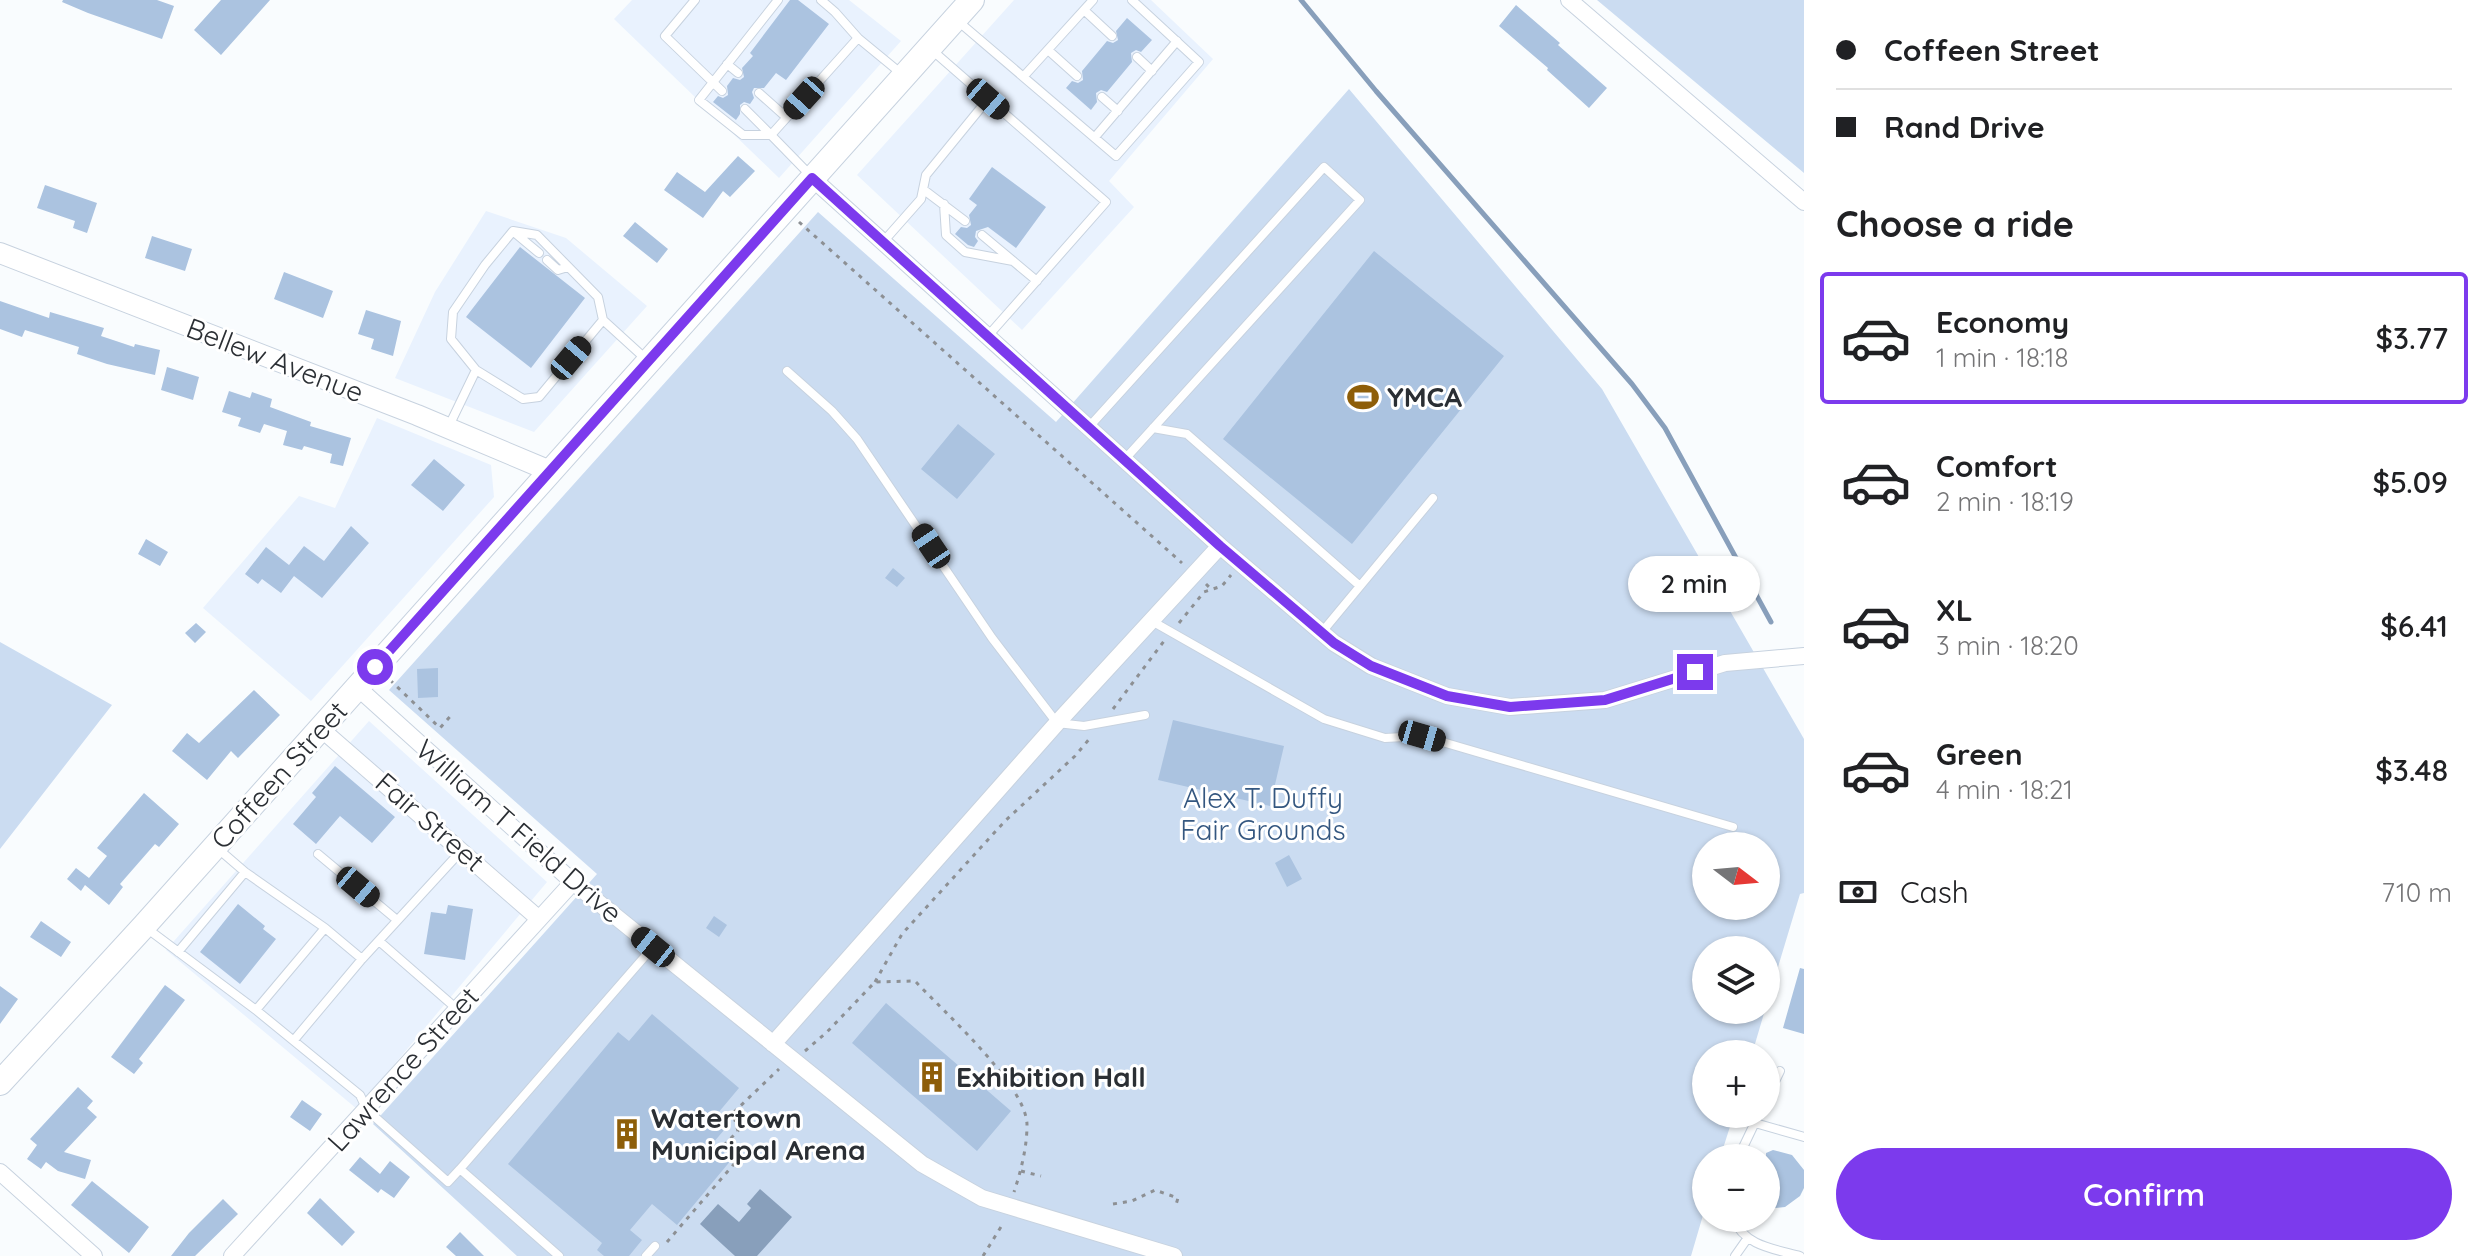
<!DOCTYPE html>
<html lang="en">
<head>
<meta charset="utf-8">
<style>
  body { margin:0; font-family:Quicksand,sans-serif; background:#f2f2f2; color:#202124; height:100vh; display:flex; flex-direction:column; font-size:30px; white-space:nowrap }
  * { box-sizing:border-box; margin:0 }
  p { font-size:26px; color:#757577 }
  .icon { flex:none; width:44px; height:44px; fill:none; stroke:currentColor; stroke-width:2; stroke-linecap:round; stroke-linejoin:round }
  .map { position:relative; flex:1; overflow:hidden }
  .sheet { display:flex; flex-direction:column; background:#fff; width:680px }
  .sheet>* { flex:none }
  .hud { display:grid; align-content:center; height:176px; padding:0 32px; background:#fff }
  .needle { width:52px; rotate:106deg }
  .fabs { position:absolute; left:1692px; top:832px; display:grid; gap:16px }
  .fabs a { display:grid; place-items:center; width:88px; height:88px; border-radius:50%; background:#fff; box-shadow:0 2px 6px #0004; font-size:40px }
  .end { position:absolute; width:36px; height:36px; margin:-18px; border:10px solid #7c3aed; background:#fff; box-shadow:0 0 0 4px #fff }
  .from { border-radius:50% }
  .bubble { position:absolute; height:56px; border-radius:28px; background:#fff; box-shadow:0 2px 6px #0004; font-size:26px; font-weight:600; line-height:56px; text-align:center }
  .car { position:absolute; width:24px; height:48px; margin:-24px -12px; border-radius:10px; box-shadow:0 0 6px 2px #0007; background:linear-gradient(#222 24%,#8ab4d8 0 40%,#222 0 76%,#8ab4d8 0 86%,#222 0) }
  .hud b { display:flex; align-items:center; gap:28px; height:76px; font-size:30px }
  .hud b+b { border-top:2px solid #e0e0e0 }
  .hud i { width:20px; height:20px; background:#202124 }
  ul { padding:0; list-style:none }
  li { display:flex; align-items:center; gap:24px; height:132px; margin:0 16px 12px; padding:0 16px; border:4px solid transparent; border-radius:8px }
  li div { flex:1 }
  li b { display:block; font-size:30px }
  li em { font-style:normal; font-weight:600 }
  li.current { border-color:#7c3aed }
  li>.icon { width:72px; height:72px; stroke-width:1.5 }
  h2 { padding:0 32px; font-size:36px; line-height:96px }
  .pay { display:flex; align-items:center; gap:20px; height:88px; padding:0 32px; font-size:30px }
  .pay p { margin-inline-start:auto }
  .action { display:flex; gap:16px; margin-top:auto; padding:16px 32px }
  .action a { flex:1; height:92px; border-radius:48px; background:#7c3aed; color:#fff; font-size:32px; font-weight:600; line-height:92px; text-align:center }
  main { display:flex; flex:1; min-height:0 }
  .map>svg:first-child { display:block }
</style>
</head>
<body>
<main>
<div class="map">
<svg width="1804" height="1256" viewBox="0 0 1804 1256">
  <rect width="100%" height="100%" fill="#f9fcfe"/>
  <path fill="#e9f2fe" d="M632,0H849L901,41L779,178L614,19Z
    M1014,0H1151L1213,59L1109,181L1134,207L1022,330L857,175Z
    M486,211L566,238L647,306L534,432L395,378L435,292Z
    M377,418L491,465L494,497L311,701L203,608L299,496L335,508Z
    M369,721L547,882L357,1109L166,950Z"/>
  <path fill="#cbdcf1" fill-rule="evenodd" d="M1597,0H1804V173Z
    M1349,89L1602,389L1804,739V893L1800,894L1766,1007V950H1706V1010H1765L1752,1054H1706V1114H1734L1720,1158H1706V1205L1691,1256H517L373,1124L597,874L389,690L818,212L1056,422ZM1706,846H1766V906H1706Z
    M0,642L112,705L0,849Z"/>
  <path fill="#889fbb" d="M760,1189L792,1217L757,1256H735L700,1224L718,1204L739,1222L751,1208L747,1204Z"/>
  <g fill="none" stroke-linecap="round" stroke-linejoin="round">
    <path stroke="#889fbb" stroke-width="5" d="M1301,0L1376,91L1632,384L1665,428L1771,622"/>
  </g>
  <path fill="#abc3e0" d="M63,0H157L174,6L162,39L88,13L62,2Z
    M221,0H270L221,55L194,30Z
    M790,0H798L829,24L786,80L776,73L764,88H754L752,92L754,98L750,104L744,102L740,105V114L736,120L713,102L718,96L723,98L728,95L727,86L733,78L740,80L744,77L742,68L753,56L750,53Z
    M1516,5L1560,43L1558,45L1607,88L1589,108L1547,70L1548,68L1499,26Z
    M1127,18L1152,40L1141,52L1136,50L1131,53L1132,62L1107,92L1101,90L1096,93L1097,102L1091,110L1066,88L1072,81L1078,83L1083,80L1082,71L1107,41L1113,43L1118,40L1116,31Z
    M738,156L755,171L730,197L723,191L703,218L664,190L677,172L705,192Z
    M992,167L1046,207L1016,248L988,227L976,231L975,237L978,241L974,247L968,245L955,234L961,227L967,228L971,225L969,215L977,205L969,199Z
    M45,185L97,203L87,233L73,228L75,221L37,208Z
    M635,222L668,249L657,263L623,236Z
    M152,236L192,249L185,271L145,258Z
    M520,247L585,298L531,368L466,317Z
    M1374,251L1504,356L1352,544L1223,439Z
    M284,272L333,291L323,318L274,299Z
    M0,301L49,318L50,312L104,328L101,336L134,347L135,344L160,350L155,375L107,364L77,354L79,347L25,330L22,337L0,329Z
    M366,310L401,321L393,356L371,349L374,339L358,334Z
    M167,367L199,377L193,400L161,390Z
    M229,391L250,398L252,392L272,399L270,407L311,422L310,426L351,438L343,466L330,463L332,454L304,446L302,450L283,445L287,431L264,424L260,433L238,426L241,418L222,412Z
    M958,424L995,454L957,499L921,469Z
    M434,459L465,485L443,511L411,485Z
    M351,526L369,543L322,598L294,576L281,593L262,579L258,584L245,574L266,547L289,565L304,546L324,561Z
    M146,539L168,552L160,566L138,554Z
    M893,568L905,578L897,587L885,578Z
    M196,623L206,632L195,643L185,633Z
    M438,668V697L418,698L417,669Z
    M254,690L280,715L238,758L231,751L207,780L172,751L187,733L199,743Z
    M1173,720L1284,746L1270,806L1158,780Z
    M335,766L395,817L372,843L340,816L316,844L293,824L316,797L312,793Z
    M144,793L179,824L159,847L155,844L120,884L123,887L109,905L85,885L81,891L67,879L76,868L89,878L107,856L97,848Z
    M1289,855L1302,879L1287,887L1275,863Z
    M238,904L265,926L263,929L276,939L240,984L200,952Z
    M448,905L473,909L465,960L424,954L431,912L446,914Z
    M714,916L727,925L719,937L706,928Z
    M41,921L71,942L61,957L30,937Z
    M1800,968L1804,969V1034L1783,1028Z
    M165,985L185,1000L139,1059L143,1063L134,1074L111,1057Z
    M0,986L18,999L0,1024Z
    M886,1003L1011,1111L977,1151L852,1043Z
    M652,1014L739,1088L718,1113L730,1123L713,1143L732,1159L677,1225L652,1204L630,1230L642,1240L629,1256H604L597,1250L602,1243L508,1164L618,1032L629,1041Z
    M78,1087L93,1101L87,1108L97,1117L64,1152L91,1160L85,1179L58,1171L46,1162L41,1169L27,1159L37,1145L30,1139Z
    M302,1100L322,1114L310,1131L290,1117Z
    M1773,1150L1792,1155L1804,1170V1188L1800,1196L1785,1207L1776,1208L1766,1206V1153Z
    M360,1157L380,1174L390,1161L410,1177L394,1198L381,1189L378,1193L349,1170Z
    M92,1181L149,1227L129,1253L71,1205Z
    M320,1198L355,1232L342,1246L307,1213Z
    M223,1199L238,1214L195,1256H171L189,1233Z
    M460,1232L484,1256H456L446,1247Z"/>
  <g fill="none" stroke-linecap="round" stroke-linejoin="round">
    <defs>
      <path id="service" d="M695,0L665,36L722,91
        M821,0L835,12L858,38
        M1084,10L1112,36
        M959,22L1116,156L1199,62L1132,0
        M1048,50L1077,76
        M933,51L1106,202L987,337
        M1137,57L1152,71
        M727,64L738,73
        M1024,76L1093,0
        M759,93L786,117
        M1102,97L1118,111
        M745,109L771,135
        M771,135H743L699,100L778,0
        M1095,137L1177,41
        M811,176L771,135L858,38L903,75
        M924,190L965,221
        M944,204L946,235L965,252L1013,261
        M515,233L539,253
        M982,235L1037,281
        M883,242L921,199L926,175L988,99
        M547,260L558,270L568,267
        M476,370L451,339L453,312L485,265L513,231L537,235L598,297L603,320L648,361
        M787,371L832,411L857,439L992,638L1057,723L1084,726L1145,715
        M448,428L476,370L523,399L539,397L603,320
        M1088,428L1324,167L1360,200L1125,459
        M1153,428L1187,434L1360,586
        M1150,620L1324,719L1385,738L1422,736L1733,827
        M1322,632L1433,498
        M216,847L245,872L325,928L256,1010
        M318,854L397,920
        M145,927L256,1010L360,1095L367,1110L448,1182L460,1169
        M379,941L457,1009
        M178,952L245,872
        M362,959L462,850
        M294,1040L362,959L325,928
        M1766,1100L1780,1071
        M1755,1123L1804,1137
        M1738,1158L1759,1114
        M1733,1218C1744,1246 1774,1249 1800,1256
        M559,1256L460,1169L653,947
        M646,1256L655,1246
        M1735,1256L1747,1239"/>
      <path id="minor" d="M1569,0L1804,202
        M812,178L1220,546L1334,643L1371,666L1447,696L1510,707L1605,700L1725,663L1804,656
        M357,687L573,882L922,1164L982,1198L1174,1256
        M320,728L538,918
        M773,1044L1057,723L1220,546
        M0,1172L94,1256
        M232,1256L573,882"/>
      <path id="tertiary" d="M0,253L417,415L550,471"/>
      <path id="secondary" d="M0,1083L144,926L972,0"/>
    </defs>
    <use href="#service" stroke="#c7d2df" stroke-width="10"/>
    <use href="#minor" stroke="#c7d2df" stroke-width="18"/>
    <use href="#tertiary" stroke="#c7d2df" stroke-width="22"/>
    <use href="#secondary" stroke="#c7d2df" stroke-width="26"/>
    <path stroke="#8d9094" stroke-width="3" stroke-dasharray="4 6" stroke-linecap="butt" d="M799,222L1182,563
      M1206,584L1212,590
      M1179,623L1204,592L1222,586L1231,575
      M390,680L440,728L453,713
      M1113,709L1164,641
      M875,982L902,934L1005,821L1075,756L1091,737
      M805,1051L827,1032L875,982L915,981C943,1011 1027,1086 1027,1125C1027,1147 1021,1171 1014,1192
      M1021,1171L1041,1176
      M1113,1204L1132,1201L1155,1190L1178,1198L1175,1208
      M667,1242L740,1157L725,1144L738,1131L733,1113L779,1069
      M983,1256L1004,1222"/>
    <use href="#service" stroke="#fff" stroke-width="8"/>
    <use href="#minor" stroke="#fff" stroke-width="16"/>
    <use href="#tertiary" stroke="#fff" stroke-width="20"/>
    <use href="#secondary" stroke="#fff" stroke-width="24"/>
  </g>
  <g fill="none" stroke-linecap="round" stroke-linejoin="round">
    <path stroke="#7c3aed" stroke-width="10" d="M375,667L812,178L1220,546L1334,643L1371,666L1447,696L1510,707L1605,700L1695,672"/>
  </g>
  <defs>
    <symbol id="stadium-bare" viewBox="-9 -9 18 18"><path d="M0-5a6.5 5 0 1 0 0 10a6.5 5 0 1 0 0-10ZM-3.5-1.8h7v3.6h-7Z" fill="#8e5e09" stroke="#fff" stroke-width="2.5" paint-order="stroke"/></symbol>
    <symbol id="building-bare" viewBox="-9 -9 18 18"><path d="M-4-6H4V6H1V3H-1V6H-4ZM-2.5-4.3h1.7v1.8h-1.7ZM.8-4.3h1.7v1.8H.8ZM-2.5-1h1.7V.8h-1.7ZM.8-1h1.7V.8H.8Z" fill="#8e5e09" stroke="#fff" stroke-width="2.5" paint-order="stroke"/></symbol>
  </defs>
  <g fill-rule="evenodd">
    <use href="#stadium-bare" x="1341" y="375" width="44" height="44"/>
    <use href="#building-bare" x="910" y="1055" width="44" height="44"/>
    <use href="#building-bare" x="605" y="1112" width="44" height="44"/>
  </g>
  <g text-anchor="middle" stroke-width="6" stroke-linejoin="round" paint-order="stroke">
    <g font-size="28" fill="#2b2f34" stroke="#fff">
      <text transform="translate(275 360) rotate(21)" y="10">Bellew Avenue</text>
      <text transform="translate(279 775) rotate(-48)" y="10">Coffeen Street</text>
      <text transform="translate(430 822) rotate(41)" y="10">Fair Street</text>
      <text transform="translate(519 831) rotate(41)" y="10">William T Field Drive</text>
      <text transform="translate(403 1069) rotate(-48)" y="10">Lawrence Street</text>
    </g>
    <g font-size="28" font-weight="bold" fill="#2b2f34" stroke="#fff" text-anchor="start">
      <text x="1387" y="407">YMCA</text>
      <text x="956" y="1087">Exhibition Hall</text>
      <text x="651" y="1128">Watertown<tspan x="651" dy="32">Municipal Arena</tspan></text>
    </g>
    <g font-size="28" fill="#345780" stroke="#fff">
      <text x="1263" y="808">Alex T. Duffy<tspan x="1263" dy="32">Fair Grounds</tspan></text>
    </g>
  </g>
</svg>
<div class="fabs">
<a><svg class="needle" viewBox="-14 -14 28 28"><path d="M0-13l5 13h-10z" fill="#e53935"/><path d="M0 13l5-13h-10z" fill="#757577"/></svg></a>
<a><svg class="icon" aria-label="layers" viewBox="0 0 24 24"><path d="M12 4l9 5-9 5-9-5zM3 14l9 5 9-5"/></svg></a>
<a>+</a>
<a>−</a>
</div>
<i class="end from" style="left:375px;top:667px"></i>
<i class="end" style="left:1695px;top:672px"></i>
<div class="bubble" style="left:1628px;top:556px;width:132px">2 min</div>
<i class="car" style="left:804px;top:98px;rotate:222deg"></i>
<i class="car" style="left:988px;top:99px;rotate:131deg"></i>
<i class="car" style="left:571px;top:358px;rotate:40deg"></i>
<i class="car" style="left:931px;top:546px;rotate:326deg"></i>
<i class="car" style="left:1422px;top:736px;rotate:106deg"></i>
<i class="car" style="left:358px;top:887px;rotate:130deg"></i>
<i class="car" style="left:653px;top:947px;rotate:309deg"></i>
</div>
<section class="sheet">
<div class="hud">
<b><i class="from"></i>Coffeen Street</b>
<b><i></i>Rand Drive</b>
</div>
<h2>Choose a ride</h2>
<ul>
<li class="current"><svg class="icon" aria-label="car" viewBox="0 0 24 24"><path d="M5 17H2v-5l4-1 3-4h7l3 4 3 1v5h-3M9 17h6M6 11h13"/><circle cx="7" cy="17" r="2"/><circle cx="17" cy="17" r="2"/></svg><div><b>Economy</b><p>1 min · 18:18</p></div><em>$3.77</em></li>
<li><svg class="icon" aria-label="car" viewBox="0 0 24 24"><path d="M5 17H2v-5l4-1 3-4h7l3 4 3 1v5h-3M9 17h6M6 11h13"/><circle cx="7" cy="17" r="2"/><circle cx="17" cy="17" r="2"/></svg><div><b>Comfort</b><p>2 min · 18:19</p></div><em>$5.09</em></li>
<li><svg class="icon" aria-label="car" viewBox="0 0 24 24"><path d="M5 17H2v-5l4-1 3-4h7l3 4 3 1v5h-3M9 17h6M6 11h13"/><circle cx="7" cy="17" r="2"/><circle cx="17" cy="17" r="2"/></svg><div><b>XL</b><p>3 min · 18:20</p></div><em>$6.41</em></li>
<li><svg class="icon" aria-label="car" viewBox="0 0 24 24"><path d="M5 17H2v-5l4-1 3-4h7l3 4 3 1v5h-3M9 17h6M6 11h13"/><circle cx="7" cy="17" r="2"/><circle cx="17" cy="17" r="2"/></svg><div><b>Green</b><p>4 min · 18:21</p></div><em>$3.48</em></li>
</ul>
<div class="pay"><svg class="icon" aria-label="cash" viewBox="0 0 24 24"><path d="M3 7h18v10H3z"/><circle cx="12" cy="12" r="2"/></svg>Cash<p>710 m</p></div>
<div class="action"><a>Confirm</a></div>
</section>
</main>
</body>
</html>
